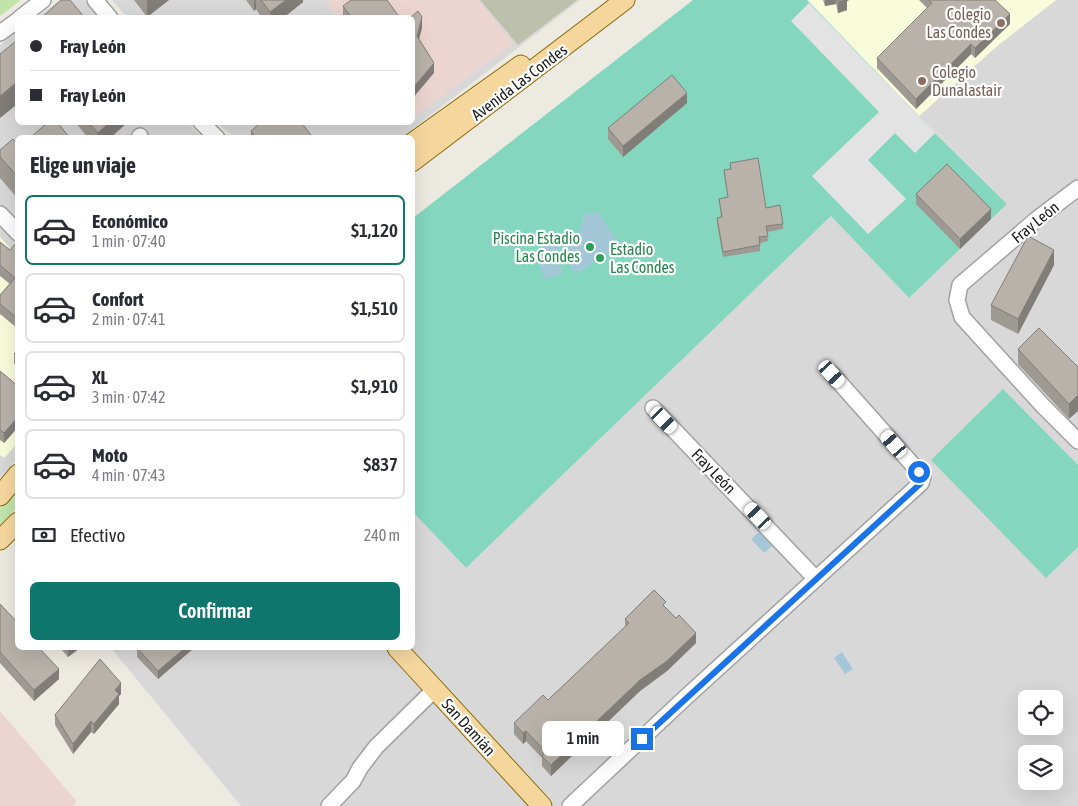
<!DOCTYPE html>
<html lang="es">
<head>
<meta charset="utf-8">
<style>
  body { margin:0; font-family:"Asap Condensed",sans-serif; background:#f7f7f7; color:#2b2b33; height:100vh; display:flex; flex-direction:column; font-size:19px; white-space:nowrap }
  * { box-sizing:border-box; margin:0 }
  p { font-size:16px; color:#7c7c81 }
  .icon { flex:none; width:28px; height:28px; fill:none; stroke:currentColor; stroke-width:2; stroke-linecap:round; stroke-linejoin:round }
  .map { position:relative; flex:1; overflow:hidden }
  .sheet { position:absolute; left:15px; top:135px; width:400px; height:515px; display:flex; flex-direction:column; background:#fff; border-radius:8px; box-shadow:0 5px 20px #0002 }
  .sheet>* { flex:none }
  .guide { position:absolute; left:15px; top:15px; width:400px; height:110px; border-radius:8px; box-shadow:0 5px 20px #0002; display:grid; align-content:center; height:110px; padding:0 15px; background:#fff }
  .tools { position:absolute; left:1018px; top:690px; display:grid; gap:10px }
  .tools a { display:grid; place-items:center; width:45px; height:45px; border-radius:8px; background:#fff; box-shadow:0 5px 20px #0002; font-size:25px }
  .end { position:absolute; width:22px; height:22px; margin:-11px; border:6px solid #1a73e8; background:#fff; box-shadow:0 0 0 2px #fff }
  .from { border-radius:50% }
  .bubble { position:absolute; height:35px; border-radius:8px; background:#fff; box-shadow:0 5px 20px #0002; font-size:16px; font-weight:600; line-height:35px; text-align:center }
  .car { position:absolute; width:15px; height:30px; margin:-15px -8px; border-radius:6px; box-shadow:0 0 4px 1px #0007; background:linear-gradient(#fff 24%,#345 0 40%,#fff 0 76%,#345 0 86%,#fff 0) }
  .guide b { display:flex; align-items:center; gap:18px; height:48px; font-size:19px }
  .guide b+b { border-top:1px solid #e1e1e2 }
  .guide i { width:12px; height:12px; background:#2b2b33 }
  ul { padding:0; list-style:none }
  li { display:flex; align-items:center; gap:15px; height:70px; margin:0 10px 8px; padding:0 5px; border:2px solid #e1e1e2; border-radius:8px }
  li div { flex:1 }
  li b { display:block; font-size:19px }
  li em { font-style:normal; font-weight:600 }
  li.current { border-color:#0f766e }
  li>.icon { width:45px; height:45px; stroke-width:1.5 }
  h2 { padding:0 15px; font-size:22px; line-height:60px }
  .pay { display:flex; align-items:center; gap:12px; height:55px; padding:0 15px; font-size:19px }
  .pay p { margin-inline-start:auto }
  .primary-button { display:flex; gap:10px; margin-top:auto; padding:10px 15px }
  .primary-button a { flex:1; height:58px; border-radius:8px; background:#0f766e; color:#fff; font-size:20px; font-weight:600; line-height:58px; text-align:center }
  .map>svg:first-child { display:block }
</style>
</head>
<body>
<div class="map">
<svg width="1078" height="806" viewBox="0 0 1078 806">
  <rect width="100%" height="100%" fill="#eceae1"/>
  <path fill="#d9d8d8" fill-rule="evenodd" d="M60,0H84L99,17L37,18Z
    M112,0H580L401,138L234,137L217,123L412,122V18L127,17Z
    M1056,0H1078V806H241L111,648H412L413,512L466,568L831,216L909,298L1007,204L919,116L997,46ZM1026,699H1054V726H1026ZM1026,754H1054V781H1026Z
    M17,32L18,122L188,123L202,137L18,138V458L0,478V45Z"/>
  <path fill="#ecd5d1" d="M330,0H478L513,43L415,116L412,113V18L337,17L326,3Z
    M0,711L77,802L73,806H0Z"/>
  <path fill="#f9fcda" d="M807,0H1056L997,46L919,116Z
    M0,237L18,257L17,444L4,458L0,455Z"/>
  <path fill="#bec0ae" d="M480,0H577L518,45Z"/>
  <path fill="#c1e4aa" d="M0,0H21L0,16Z
    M17,488V508L0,525V509Z"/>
  <path fill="#84d7be" d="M693,0H807L935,133L1007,204L909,298L831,216L466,568L413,512V218Z
    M1003,389L1078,465V547L1046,578L931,460Z"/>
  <path fill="#e3e3e3" d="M809,3L935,133L915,153L895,133L868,160L906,199L868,234L812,176L879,112L791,21Z"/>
  <path fill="#a4c7d7" d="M598,212L618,242L608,253L576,274L560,253C572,242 584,232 583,215Z
    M549,238L561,246L555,254L563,273L548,279L544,277L537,257Z
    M759,532L772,546L764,553L751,539Z
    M842,652L853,669L845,674L834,658Z"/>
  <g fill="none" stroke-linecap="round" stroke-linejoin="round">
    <defs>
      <path id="minor" d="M95,0L110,18
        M20,18L43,0
        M0,33L18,20
        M201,122L217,138
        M139,138L140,136
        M1078,188L1037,219L960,285L957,300L962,317L1043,406L1078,441
        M0,214L18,233
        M653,408L816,579
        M329,806L353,781L360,768L376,747L435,689
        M570,806L685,698L921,483L923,477L919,472L832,374"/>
      <path id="major" d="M412,143L521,65
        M412,162L625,0
        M0,496L18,474
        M0,540L18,522
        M397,648L542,806"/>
    </defs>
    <use href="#minor" stroke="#a2a2a2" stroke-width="18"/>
    <use href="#major" stroke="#896b0a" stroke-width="21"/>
    <use href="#minor" stroke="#fff" stroke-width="15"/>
    <use href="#major" stroke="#f5d79e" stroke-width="19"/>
  </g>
  <path fill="#9e9993" d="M134,0H169L147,17Z
    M246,0H303V2L283,18H262L256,9L254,11Z
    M823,0H849L847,1V10L838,13L836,4L825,6Z
    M919,0H995L1010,24L975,58L971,54L916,109L877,68V58L927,8Z
    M343,6L400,18H343Z
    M18,42V107L16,105L0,118Z
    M687,103L623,157L608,139V128Z
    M75,122H128L110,138H88Z
    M251,131L313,138H251Z
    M18,144V199L0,178V150Z
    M730,163L766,208L783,224V229L767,232L768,241L760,243V251L723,257L717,223V218L721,217L719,199L728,197L724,176V170L730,169Z
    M916,194L991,219L960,249L916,204Z
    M0,242L10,250L18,247L17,328L0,314V295L10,284L0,276Z
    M1054,265L1018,334L991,320V305Z
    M1018,349L1078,367L1069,419L1018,364Z
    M18,350V367L14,364V354Z
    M0,371L18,386V427L4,443L0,440Z
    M18,580V596L15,593V583Z
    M0,604L59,679L34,701L0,663Z
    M666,608L696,643L667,671L640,691L551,776L542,766V758L526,741L523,744L514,734V723L548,700L625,627V619Z
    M60,648H80L68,657Z
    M137,648H194L158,679L137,657Z
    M121,694L119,696V704L94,734L91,732L73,754L55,725V715Z"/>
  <path fill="#817d78" d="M147,0H169L147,17Z
    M254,0H256V9L254,11Z
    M286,0H303V2L283,18H270V12Z
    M825,0H836V4L825,6Z
    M845,0H849L847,1V10L838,13V2Z
    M1010,14V24L975,58V48Z
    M422,17V28L417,47V36Z
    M971,44V54L916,109V99Z
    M434,63V73L412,99V89Z
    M16,83V105L0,118V96Z
    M687,93V103L623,157V146Z
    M110,122H128L110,138H98V133Z
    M991,209V219L960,249V239Z
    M1054,250V265L1018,334V319Z
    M1078,395V411L1069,419V404Z
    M18,417V427L4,443V433Z
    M696,633V643L667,671L640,691L551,776V765L640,680Z
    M68,648H80L68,657Z
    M185,648H194L158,679V671Z
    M59,669V679L34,701V690Z
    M121,683V694L119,696V704L94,734V724L115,690Z
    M91,721V732L73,754V744Z
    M526,731V741L523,744V733Z"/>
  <path fill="#b8b2ab" stroke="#817d78" d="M61,0H70L85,18H41Z
    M261,0H286L270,12Z
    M351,0H387L400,18H352L343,6Z
    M838,0H847L838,2Z
    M929,0H995L1010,14L975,48L971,44L916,99L877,58L932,3Z
    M418,11L422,17L417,36L434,63L412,89V18H410Z
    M16,41L18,42V85L16,83L0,96V54Z
    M672,75L687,93L623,146L608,128Z
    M48,122H57L70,138H30Z
    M88,122H110L98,133Z
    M261,122H301L313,138H256L251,131Z
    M13,139L18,144V177L0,157V150Z
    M758,158L766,208L780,205L783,224L766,226L768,236L759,237L760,245L723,252L717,218L722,217L719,199L728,197L724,170L731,169L730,163Z
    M947,164L991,209L960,239L916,194Z
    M1028,236L1054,250L1018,319L991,305Z
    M0,242L10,250L15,244L18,247V317L17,318L0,304V295L15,278L0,265Z
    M1039,328L1078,367V395L1069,404L1018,349Z
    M18,350V357L14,354Z
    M0,371L18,386V417L4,433L0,430Z
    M654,590L666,602L663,605L676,618L679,615L696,633L667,661L640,680L551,765L542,756L546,752L526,731L523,733L514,723L543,695L548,700L629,623L625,619Z
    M0,604L18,623V648H39L59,669L34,690L0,652Z
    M137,648H185L158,671Z
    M100,659L121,683L115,690L119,694L94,724L91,721L73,744L55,715Z"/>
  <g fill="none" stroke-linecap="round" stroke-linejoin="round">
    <path stroke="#1a73e8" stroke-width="6" d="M642,739L921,483L923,477L919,472"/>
  </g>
  <g fill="#8d6e63" stroke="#fff" stroke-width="2">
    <circle cx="1001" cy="23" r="5"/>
    <circle cx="922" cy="81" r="5"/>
  </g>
  <g fill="#2e9e5b" stroke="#fff" stroke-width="2">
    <circle cx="590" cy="247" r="5"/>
    <circle cx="600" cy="258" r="5"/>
  </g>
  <g text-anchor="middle" stroke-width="4.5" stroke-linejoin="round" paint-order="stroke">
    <g font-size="16" fill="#785e54" stroke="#fff" text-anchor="end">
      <text x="991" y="20">Colegio<tspan x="991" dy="18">Las Condes</tspan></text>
      <text x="932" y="78" text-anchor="start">Colegio<tspan x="932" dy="18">Dunalastair</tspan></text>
    </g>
    <g font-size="16" fill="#1b1b1b" stroke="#fff">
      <text transform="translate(519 82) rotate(-37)" y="6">Avenida Las Condes</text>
      <text transform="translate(1035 222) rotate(-39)" y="6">Fray León</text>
      <text transform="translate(714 471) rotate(46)" y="6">Fray León</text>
      <text transform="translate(469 727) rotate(48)" y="6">San Damián</text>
    </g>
    <g font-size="16" fill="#27864d" stroke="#fff" text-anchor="end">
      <text x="580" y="244">Piscina Estadio<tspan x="580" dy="18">Las Condes</tspan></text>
      <text x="610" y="255" text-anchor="start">Estadio<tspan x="610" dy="18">Las Condes</tspan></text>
    </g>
  </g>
</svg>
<div class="tools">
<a><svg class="icon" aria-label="locate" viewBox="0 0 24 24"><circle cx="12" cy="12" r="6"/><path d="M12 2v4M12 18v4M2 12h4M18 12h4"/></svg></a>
<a><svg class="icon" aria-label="layers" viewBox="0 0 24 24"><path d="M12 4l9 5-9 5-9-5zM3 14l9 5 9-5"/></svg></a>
</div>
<i class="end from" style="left:919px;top:472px"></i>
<i class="end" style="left:642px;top:739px"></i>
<div class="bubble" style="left:542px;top:721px;width:82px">1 min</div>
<i class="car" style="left:832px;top:374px;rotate:138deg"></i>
<i class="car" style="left:664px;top:420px;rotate:136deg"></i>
<i class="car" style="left:894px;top:444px;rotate:319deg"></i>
<i class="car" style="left:758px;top:516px;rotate:317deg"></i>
<div class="guide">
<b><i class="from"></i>Fray León</b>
<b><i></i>Fray León</b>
</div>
<section class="sheet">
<h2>Elige un viaje</h2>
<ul>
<li class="current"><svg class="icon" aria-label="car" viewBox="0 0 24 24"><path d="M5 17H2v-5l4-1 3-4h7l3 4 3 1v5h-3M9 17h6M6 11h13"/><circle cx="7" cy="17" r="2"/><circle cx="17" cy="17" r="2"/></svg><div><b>Económico</b><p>1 min · 07:40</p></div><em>$1,120</em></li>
<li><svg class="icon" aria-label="car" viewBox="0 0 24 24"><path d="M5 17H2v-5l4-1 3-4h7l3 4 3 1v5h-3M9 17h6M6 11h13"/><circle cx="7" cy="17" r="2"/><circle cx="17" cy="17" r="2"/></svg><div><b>Confort</b><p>2 min · 07:41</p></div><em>$1,510</em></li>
<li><svg class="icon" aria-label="car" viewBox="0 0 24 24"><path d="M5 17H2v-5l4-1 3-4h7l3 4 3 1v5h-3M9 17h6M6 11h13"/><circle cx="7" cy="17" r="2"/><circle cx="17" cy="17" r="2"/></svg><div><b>XL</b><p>3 min · 07:42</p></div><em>$1,910</em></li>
<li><svg class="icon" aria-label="car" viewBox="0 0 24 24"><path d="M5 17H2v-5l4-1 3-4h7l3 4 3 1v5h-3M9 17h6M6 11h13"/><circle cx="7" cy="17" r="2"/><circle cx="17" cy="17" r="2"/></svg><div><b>Moto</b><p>4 min · 07:43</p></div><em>$837</em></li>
</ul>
<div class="pay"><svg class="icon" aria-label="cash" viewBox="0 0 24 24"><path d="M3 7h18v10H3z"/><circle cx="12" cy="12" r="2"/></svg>Efectivo<p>240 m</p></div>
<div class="primary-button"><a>Confirmar</a></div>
</section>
</div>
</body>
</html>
